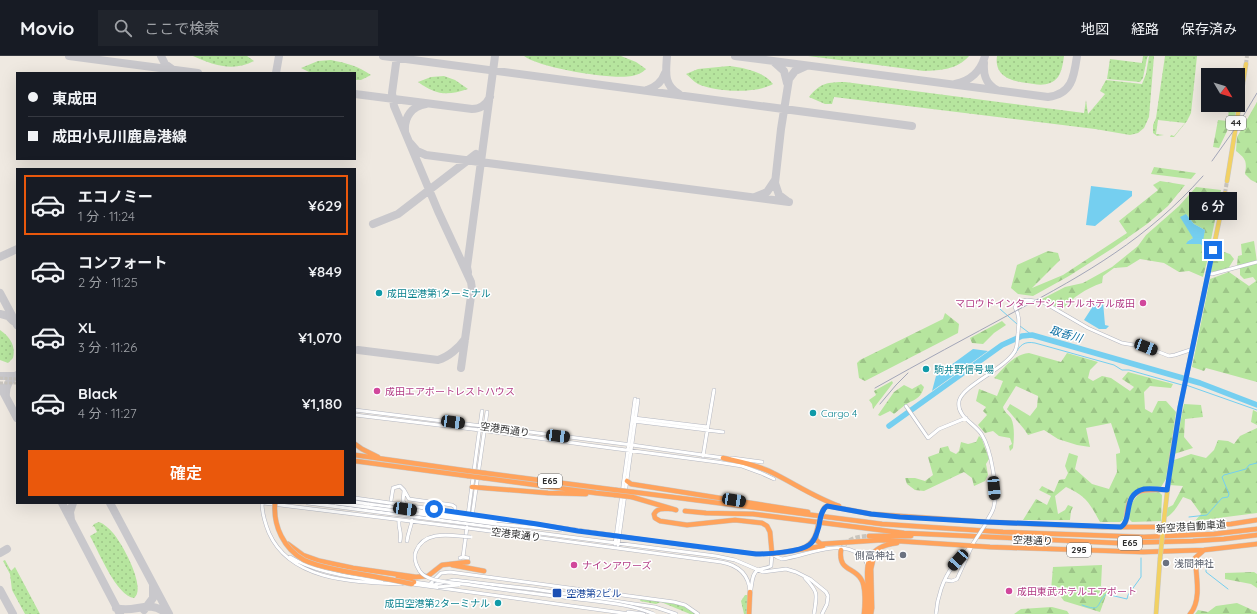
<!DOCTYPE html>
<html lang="ja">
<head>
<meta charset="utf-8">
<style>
  body { margin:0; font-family:Quicksand,"Noto Sans JP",sans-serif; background:#20242c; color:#f1f3f6; height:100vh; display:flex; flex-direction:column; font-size:15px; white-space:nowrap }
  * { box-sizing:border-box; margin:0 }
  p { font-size:13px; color:#9ea1a6 }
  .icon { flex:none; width:22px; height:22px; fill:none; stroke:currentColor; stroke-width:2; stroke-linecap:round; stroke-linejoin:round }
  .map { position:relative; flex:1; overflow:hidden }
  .panel { position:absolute; left:16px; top:112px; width:340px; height:336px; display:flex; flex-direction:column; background:#171b24; border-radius:0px; box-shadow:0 4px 16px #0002 }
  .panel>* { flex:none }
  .guide { position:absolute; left:16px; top:16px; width:340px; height:88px; border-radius:0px; box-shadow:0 4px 16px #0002; display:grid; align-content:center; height:88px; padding:0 12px; background:#171b24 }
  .needle { width:26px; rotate:128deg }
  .tools { position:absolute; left:1201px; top:12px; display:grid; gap:8px }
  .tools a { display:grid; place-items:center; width:44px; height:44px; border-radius:0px; background:#171b24; box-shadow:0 4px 16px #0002; font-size:20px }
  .end { position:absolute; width:18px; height:18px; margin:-9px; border:5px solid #1a73e8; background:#fff; box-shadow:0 0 0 2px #fff }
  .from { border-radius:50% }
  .bubble { position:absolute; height:28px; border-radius:0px; background:#171b24; box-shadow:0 4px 16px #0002; font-size:13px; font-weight:600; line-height:28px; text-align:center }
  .car { position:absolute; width:12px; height:24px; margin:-12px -6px; border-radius:5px; box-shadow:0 0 3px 1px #0007; background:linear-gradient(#222 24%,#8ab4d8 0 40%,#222 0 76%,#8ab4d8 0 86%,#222 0) }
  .guide b { display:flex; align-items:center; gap:14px; height:38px; font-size:15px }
  .guide b+b { border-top:1px solid #363941 }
  .guide i { width:10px; height:10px; background:#f1f3f6 }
  ul { padding:7px 0 0; list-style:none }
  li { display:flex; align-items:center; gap:12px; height:60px; margin:0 8px 6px; padding:0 4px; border:2px solid transparent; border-radius:0px }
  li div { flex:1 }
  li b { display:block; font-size:15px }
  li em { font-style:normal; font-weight:600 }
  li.selected { border-color:#ea580c }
  li>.icon { width:36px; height:36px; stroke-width:1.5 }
  .cta { display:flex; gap:8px; margin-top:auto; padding:8px 12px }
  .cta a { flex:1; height:46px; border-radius:0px; background:#ea580c; color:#fff; font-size:16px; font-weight:600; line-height:46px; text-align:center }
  header { display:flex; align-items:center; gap:24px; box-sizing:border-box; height:56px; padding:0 20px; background:#171b24; border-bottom:1px solid #363941 }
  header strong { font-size:19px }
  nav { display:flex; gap:22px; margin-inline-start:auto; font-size:14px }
  .search { width:280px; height:36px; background:#20242c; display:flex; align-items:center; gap:10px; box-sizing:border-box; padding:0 14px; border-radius:0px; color:#9ea1a6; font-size:15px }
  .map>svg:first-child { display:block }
</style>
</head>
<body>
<header>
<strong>Movio</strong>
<div class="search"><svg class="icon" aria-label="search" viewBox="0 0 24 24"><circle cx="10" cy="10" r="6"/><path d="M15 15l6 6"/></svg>ここで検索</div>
<nav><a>地図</a><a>経路</a><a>保存済み</a></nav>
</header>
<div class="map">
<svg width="1257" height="558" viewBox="0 0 1257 558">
  <defs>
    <pattern id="green-dots" width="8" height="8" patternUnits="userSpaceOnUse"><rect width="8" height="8" fill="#b6e59e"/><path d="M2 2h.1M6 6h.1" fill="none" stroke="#9dc588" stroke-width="1.8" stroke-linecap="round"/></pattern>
    <pattern id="forest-firs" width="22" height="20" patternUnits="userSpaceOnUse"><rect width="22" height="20" fill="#b6e59e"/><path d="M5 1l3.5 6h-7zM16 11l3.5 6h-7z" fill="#9dc588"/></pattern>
  </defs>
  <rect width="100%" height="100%" fill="#efe9e1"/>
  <path fill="url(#green-dots)" d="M193,0H247L254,5C234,16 212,9 193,0Z
    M524,0H621L636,6L646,13C642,17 637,19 632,20C612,24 540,12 524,0Z
    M808,0H969C957,14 940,14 924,15Z
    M997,0H1064C1063,7 1062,15 1058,21C1050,31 1038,29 1027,27C1011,25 994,20 997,0Z
    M1143,0H1148L1147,2L1143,22L1140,26L1107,23L1110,3L1142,7Z
    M1149,0H1154L1149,61L1144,72L1138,77L1130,79L1095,73L834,41L832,48H825L809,41C820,27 828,26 845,26L1084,57L1086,44L1088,58L1105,38L1100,35L1106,24L1142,28L1146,18Z
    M1165,0H1197L1191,57L1187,65L1174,81H1170L1171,79L1174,80L1185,67L1158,64L1156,78L1164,79L1157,80L1153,77V69L1156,62Z
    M331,4C346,7 358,10 371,19L361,24H355V17H311L301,12L318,5Z
    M729,10C744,12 763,15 773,28C756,38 715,36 698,28C694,26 690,21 686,18L698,13Z
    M444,20L455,24L468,33C447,40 436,39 418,26L431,21Z
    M0,274C10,281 16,290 13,302L8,307L0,304Z
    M99,466C104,468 109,472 113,477C122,487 147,532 134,542C117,541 98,494 90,480L97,476L94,470L92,471L94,468Z
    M5,504L11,515L15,511L40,558H25L12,534L10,518L3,505Z
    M745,539H748L747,558H744L741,545Z
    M641,543L681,548L696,558H690L661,546L656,548L640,545Z"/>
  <path fill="url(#forest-firs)" d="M1257,46V127L1251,124L1245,118C1247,105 1246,103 1236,95L1237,81Z
    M1232,49H1237L1233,71H1229L1219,92L1213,91L1218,64L1228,65L1229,51H1231Z
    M1154,111L1196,117L1191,123L1151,118Z
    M1160,125L1185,129L1168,150L1147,168L1113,192L1069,220L1033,240L1018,238L1011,232L1017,209L1048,195L1058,197L1060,204L1032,232L1063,219L1127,177L1119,165L1158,134L1153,129Z
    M1196,131L1221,134L1210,189L1202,185L1205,174L1194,168L1186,158L1193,182L1188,185L1200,188L1210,194L1203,221L1189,215L1179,216L1164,207L1140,203L1127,211L1114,212L1103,220L1102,227C1085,233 1073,241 1062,254L1042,243L1065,231L1083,227L1112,211L1138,190L1146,179L1179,150Z
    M1254,185L1257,206V326L1206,312L1204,315L1192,311L1210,223L1229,216L1249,230L1256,225L1253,221L1244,223L1240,219V210L1237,209L1238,200L1242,199L1241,188Z
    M1215,193L1230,198L1234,203L1228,213L1211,216Z
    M945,257L959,268L958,277L865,325L859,322L857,307L860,304L943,263Z
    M1002,265L1006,269L994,277L983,288L972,287L970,282Z
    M1029,297L1061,306L1067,297L1098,306L1090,314L1088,322L1093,325L1102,320L1111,322L1130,335L1134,331L1122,323L1128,316L1173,328L1171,332L1150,330L1144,336L1145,353L1152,357L1158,345H1166L1176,356L1166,423L1161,431C1133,428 1129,441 1123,464L1120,466H1100C1089,446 1086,440 1066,431L1055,440L1058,458L1065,454L1068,449L1073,451L1071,455L1070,464H1023L1036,443L1047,449L1051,440L1039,434L1042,430L1054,436L1059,424L1065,423L1068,417L1065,410L1069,397L1078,400L1075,413L1092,428L1109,433L1117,416L1116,398L1120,397V394L1111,367L1086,372L1090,391L1077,389L1058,383L1044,374L1028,379L1024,373L1007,353L1010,348L1030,360L1037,351L1038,340L1016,330L1003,351C1004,356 1008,358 1011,362C1015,370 1014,383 1013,392L1010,395L1009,390L1012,388L1010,382L999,380L993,375L985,377L978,369L987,359L983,355L986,351L976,345L979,333L997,340L1003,325L994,322C1004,312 1014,298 1029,297Z
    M892,325L893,327L873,353L872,348L869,344L876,339L874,335Z
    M921,328L924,331C921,341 917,343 908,347C903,350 899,354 894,358L890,355L880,360L878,359L894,336L904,329L912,333Z
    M1184,348L1201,349L1203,361L1185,363L1184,381L1193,392L1174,398Z
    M1253,354L1257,356V369L1251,366Z
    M1257,372V457L1195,465L1201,458L1191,444L1183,441C1178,449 1174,457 1167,461V452L1173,449L1183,430L1169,429L1174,404L1191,398L1206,402L1214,394L1218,384L1228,385L1234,388L1240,380Z
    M979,380L982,383L989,403L986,408L988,419L985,425L974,430L972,422L964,416L924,435L915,434L907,428L905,422H915L925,425L933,419L928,401L939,397L940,392L948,390L950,395L956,398L959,395L961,386L968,388L976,386Z
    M1146,435L1159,436L1162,439L1161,465L1132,466L1129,463C1128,451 1134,439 1146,435Z
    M1102,509L1101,530L1108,534L1100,556L1064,545L1059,538L1051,534L1053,511Z
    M1254,516L1257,518V532L1251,528L1225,523V517Z
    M1237,547L1257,556V558H1195L1198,554L1208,556L1216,550Z
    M1052,551L1067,555L1069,558H1014L1021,553Z"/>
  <path fill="#75cff0" d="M1091,130L1132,135V140L1095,170L1086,169Z
    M1186,158L1194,168L1205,174L1203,185L1208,188L1207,193L1200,188H1186L1188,185L1193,182L1180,161Z
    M1103,246L1105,269L1109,270L1106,273H1099L1084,264L1093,250Z
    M973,293L988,295L932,335L936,320Z"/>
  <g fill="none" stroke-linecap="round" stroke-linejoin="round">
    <path stroke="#75cff0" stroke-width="1" d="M1000,253L1017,268
      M1020,270L1032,279
      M1015,298C1020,289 1024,285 1035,287L1114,309L1122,314H1129L1182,329
      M1186,329L1257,354
      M1189,461L1207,459L1222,442L1228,441L1229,438L1222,421L1224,419L1246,413L1249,409L1257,407
      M1206,503V516L1228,533
      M1082,549C1102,556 1095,550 1106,538L1127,543L1128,539L1141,521V502"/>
    <path stroke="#75cff0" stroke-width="5.5" d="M889,370L1002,289L1022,280L1032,279L1200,327L1257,349"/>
    <path stroke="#c9c8cc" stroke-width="8" d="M69,0L198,17
      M161,0L165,8L172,13
      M383,0L912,70
      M397,0L392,37L394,50L438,155L471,226L472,233L461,312
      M667,0C666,15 663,29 679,38
      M735,0L1048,41C1072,38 1074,21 1077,0
      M774,6L784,15L787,27
      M984,7C983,19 986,28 997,34
      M276,17L279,0
      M955,28C970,25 981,15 985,0
      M647,34C656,31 662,26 665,17
      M355,38L472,53C480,53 486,49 490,41
      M405,75C404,61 412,50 426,48
      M410,87L417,95L426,99L789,146
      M755,141L767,136L775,124
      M787,145L779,139L775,127L781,73L789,23L795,15L806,10
      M373,168L398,158L476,98
      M0,201L17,193
      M468,216L467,211L495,0
      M0,237L17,269
      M0,258L8,260L13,265
      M358,294L438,304C448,301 459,292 465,283
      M0,320H14
      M0,330L17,362
      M6,341C5,331 8,324 17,319
      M62,447L120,558
      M110,447L169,558
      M71,464L70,456L73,447
      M0,497L7,493
      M0,534L13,558
      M116,552C136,558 148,542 167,558
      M144,554L153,542V530"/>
    <path stroke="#c8c4bd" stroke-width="3" stroke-dasharray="3 1.5" stroke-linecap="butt" d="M0,322L17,323
      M0,327H17"/>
    <path stroke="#c8c4bd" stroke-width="4" stroke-dasharray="4 2" stroke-linecap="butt" d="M1246,8L1247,0
      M1225,137L1227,125"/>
    <path stroke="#c8c4bd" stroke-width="4.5" stroke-dasharray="4.5 2" stroke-linecap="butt" d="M841,494C847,482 857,481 869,480"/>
    <defs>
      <path id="minor" d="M1207,217L1212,218L1257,206
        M906,350L928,382L939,373L966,362
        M355,354L632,389L724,402
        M355,359L480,374L588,389L717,406L742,410L761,417L774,423
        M634,362L708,371
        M633,365L723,376
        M703,400L714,334
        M732,402L762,406
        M262,447C262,457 265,467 269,477C291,526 356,526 402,528
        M264,447L467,472L721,506C738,509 749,518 750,536
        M308,447L716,500L735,504L763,516L786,513L796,516L810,523L826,536L828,540L827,548L822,558
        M368,448L420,455
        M390,451L393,432L400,430L404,434L409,443L452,449L455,451V454L453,457H449L408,451L406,450L403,445L404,435
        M468,459L482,355
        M472,461L487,356
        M399,464C398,473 402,475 400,485
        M496,465L512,466
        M986,466C989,461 993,456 994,450C998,434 991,393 982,379C976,368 956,361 959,345C963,329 1005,313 1015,295C1018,289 1017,283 1018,277C1019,266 1020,261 1015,251L1018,246L1027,244L1043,246L1088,272L1122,287L1146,291L1169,300L1175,299L1193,293
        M407,485C408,476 411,472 412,464
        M615,488L635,343
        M618,489L638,344
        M697,491L747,497L772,498L777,501L782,503C806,500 839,482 860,499C863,502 866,504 867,508
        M290,501C314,516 354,522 382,525
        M463,501L467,471
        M460,502L463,501L468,502
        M805,522C819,537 817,538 814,558
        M945,524L952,525L957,523L971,492
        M414,526L442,530
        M412,528L630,558
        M430,528L441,517L450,516L674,546L685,549L698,558
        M436,528L454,524L462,525L533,533L655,551L676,558
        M751,533C752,527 752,517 758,514C763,512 766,513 771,510L772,498
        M628,556L644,558
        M936,558C937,542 943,523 953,510C960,501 968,495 974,486"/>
      <path id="major" d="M1227,125L1246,8
        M1164,464L1171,403L1180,351L1225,137
        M1156,558L1160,503"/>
      <path id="highway" d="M355,388L362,393L378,401
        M355,399L469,415
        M723,402C740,406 758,409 773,417C795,428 816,442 839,450
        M355,405L468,420
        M485,417L616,434
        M484,422L596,437L615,439
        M627,425L631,428L808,456
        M472,431L548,437L586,438
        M633,436L882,468L1003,476L1144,481L1214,478L1257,473
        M632,441L676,454
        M672,453C665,453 658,451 654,458L655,462L660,465L687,469L735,464L762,467L767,470L770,476L772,498
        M823,454L825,451L829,450L871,458L987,466L1103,471H1188L1231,468L1257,464
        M685,455L706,457L753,458L904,477L1117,487L1193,485L1224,483L1257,479
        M1121,471C1127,467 1126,464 1127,457C1129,431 1146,433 1167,434
        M816,478V484L821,488L882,484L990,491L1143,496L1204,494L1257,488
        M869,480H911
        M288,488L303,499L320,505L353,512L416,521L428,520L442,509L468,506
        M803,492C813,488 816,480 818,470
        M841,494C838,515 854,511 861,523C866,530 865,550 864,558
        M772,498L823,490
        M452,509L484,515
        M398,521L414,526
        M749,558L750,536
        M867,558C874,530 851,492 897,487
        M871,558L872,552L871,513L874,500
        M1190,558C1202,545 1196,519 1195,502L1203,495"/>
    </defs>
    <use href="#minor" stroke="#b4b7c1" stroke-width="4"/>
    <use href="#major" stroke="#c9c9c9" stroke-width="5"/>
    <use href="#highway" stroke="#c9c9c9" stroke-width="5.5"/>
    <use href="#minor" stroke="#fff" stroke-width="3"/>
    <use href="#major" stroke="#f2d163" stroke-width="4"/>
    <use href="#highway" stroke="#ffa35c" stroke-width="4.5"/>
    <path stroke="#a3a6b8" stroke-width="1" d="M1212,105L1239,67L1257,37
      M875,332C921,306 968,281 1014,256C1087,217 1147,183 1203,120
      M880,348L896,329L908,317"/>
    <defs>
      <path id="minor-bridge" d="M355,442L697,491
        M355,446L368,448
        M336,447L496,468L562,474
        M420,455L496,465
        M471,481C453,480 425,473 416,495C414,500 415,507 418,512C420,517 424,520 429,522C442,527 457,527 471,529C504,534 537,538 571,542C598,546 628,547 654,558
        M974,486L985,469
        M438,531L459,529"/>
      <path id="major-bridge" d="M1160,503L1164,464"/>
      <path id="highway-bridge" d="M469,415L485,417
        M468,420L484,422
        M616,434L633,436
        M615,439L632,441
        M275,447C273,470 284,493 304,504C316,510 330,512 343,515C366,519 389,523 412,528
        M818,470L823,454"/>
    </defs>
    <use href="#minor-bridge" stroke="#b4b7c1" stroke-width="4" stroke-linecap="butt"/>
    <use href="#major-bridge" stroke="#c9c9c9" stroke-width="5" stroke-linecap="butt"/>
    <use href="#highway-bridge" stroke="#c9c9c9" stroke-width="5.5" stroke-linecap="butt"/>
    <use href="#minor-bridge" stroke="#fff" stroke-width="3"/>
    <use href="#major-bridge" stroke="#f2d163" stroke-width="4"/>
    <use href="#highway-bridge" stroke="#ffa35c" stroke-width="4.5"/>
  </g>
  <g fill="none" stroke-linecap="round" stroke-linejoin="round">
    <path stroke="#1a73e8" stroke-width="5" d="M434,453L537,468L578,475L756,498C767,498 800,496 809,489C815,485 817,477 819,470C820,463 821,454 827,450L871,458L900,461L987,466L1121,471C1133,463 1122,438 1144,433C1151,432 1159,433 1167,434L1180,351L1213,194"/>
  </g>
  <g fill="#0f9aa8" stroke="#fff" stroke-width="1.5">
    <circle cx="379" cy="237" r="4"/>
    <circle cx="926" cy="313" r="4"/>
    <circle cx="813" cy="357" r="4"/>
    <circle cx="498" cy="547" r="4"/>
  </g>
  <g fill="#d1479c" stroke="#fff" stroke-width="1.5">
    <circle cx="1143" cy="247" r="4"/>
    <circle cx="377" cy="335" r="4"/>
    <circle cx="574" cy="509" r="4"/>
    <circle cx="1009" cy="535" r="4"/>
  </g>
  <g fill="#6b7280" stroke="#fff" stroke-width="1.5">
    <circle cx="903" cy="499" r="4"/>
    <circle cx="1166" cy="507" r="4"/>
  </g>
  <rect fill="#1a4fb4" stroke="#fff" stroke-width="1.5" x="552" y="532" width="10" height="10" rx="2"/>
  <g text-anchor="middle" stroke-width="3" stroke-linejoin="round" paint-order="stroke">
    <g fill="#fff" stroke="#6d6d6d" stroke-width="1">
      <rect x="1226" y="60" width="20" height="14" rx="3"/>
      <rect x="538" y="418" width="24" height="14" rx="3"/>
      <rect x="1118" y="480" width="24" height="14" rx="3"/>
      <rect x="1067" y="487" width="24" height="14" rx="3"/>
    </g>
    <g font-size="9" font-weight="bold" fill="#2e2e2e">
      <text x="1236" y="70">44</text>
      <text x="550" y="428">E65</text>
      <text x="1130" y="490">E65</text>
      <text x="1079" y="497">295</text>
    </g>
    <g font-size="10" fill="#0d838f" stroke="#fff" text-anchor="start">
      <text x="387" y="241">成田空港第1ターミナル</text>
      <text x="934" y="317">駒井野信号場</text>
      <text x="821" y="361">Cargo 4</text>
      <text x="490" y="551" text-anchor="end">成田空港第2ターミナル</text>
    </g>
    <g font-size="10" fill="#b23c85" stroke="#fff" text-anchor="start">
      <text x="1135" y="251" text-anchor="end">マロウドインターナショナルホテル成田</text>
      <text x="385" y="339">成田エアポートレストハウス</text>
      <text x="582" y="513">ナインアワーズ</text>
      <text x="1017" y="539">成田東武ホテルエアポート</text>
    </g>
    <g font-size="10" fill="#2e2e2e" stroke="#fff">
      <text transform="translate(505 373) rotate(8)" y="4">空港西通り</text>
      <text transform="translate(1191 470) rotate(-4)" y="4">新空港自動車道</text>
      <text transform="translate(516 478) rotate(7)" y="4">空港東通り</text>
      <text transform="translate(1033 484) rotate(2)" y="4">空港通り</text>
    </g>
    <g font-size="10" fill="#5b616d" stroke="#fff" text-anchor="end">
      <text x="895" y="503">側高神社</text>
      <text x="1174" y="511" text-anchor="start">浅間神社</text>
    </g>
    <g font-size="10" fill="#164399" stroke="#fff" text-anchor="start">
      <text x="566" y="541">空港第2ビル</text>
    </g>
    <g font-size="11" font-style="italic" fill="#0d6fa3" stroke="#fff">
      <text transform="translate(1066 278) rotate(16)" y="4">取香川</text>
    </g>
  </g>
</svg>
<div class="tools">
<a><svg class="needle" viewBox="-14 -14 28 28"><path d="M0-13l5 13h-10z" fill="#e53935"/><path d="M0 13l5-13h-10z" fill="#9ea1a6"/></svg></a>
</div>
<i class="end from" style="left:434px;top:453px"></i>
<i class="end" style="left:1213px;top:194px"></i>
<div class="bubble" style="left:1189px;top:136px;width:48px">6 分</div>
<i class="car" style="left:1146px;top:291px;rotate:111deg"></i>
<i class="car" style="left:453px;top:366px;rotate:98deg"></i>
<i class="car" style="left:558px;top:380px;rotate:97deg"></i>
<i class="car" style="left:994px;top:432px;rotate:175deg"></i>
<i class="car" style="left:734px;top:444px;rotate:99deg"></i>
<i class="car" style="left:405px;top:453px;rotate:98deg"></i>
<i class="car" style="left:958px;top:504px;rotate:222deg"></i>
<div class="guide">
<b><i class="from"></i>東成田</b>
<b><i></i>成田小見川鹿島港線</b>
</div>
<section class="panel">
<ul>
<li class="selected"><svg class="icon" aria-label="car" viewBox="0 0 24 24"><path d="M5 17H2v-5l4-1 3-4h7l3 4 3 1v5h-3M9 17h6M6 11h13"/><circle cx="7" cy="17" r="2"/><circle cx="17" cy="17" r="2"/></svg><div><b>エコノミー</b><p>1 分 · 11:24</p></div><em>¥629</em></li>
<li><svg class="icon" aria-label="car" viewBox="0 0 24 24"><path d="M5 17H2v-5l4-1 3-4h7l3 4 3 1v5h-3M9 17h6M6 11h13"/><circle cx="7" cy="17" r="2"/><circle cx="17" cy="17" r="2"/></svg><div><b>コンフォート</b><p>2 分 · 11:25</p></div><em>¥849</em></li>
<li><svg class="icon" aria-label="car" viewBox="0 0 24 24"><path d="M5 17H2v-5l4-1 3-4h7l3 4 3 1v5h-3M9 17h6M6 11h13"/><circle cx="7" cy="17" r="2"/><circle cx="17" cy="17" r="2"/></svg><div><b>XL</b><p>3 分 · 11:26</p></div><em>¥1,070</em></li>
<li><svg class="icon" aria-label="car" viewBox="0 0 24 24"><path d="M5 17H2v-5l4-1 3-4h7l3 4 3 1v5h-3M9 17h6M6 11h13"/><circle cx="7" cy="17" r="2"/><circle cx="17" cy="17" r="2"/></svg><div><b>Black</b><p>4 分 · 11:27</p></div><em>¥1,180</em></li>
</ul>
<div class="cta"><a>確定</a></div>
</section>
</div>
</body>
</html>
